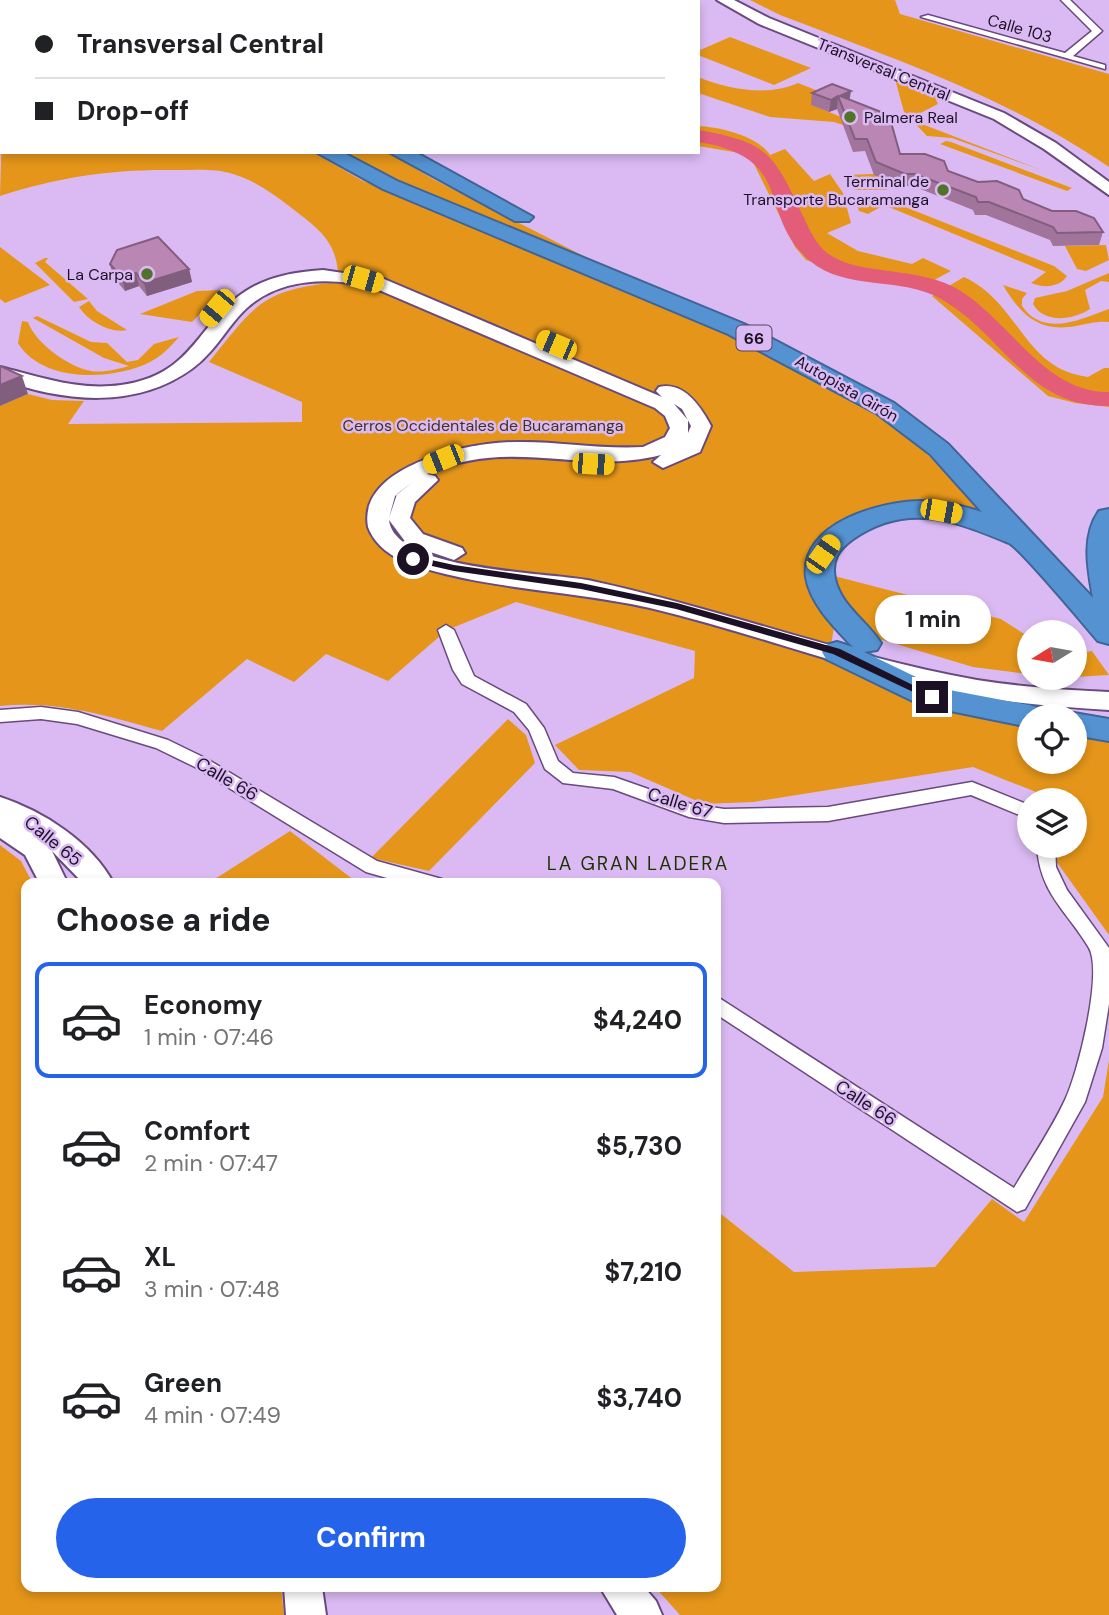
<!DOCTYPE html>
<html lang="en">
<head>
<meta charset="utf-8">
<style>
  body { margin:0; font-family:"DM Sans",sans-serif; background:#f6f6f6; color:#202124; height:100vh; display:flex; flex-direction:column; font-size:26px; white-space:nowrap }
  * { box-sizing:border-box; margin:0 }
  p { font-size:23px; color:#757577 }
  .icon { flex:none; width:38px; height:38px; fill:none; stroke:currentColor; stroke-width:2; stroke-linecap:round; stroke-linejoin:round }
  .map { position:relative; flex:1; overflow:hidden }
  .details { position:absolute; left:21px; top:878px; width:700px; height:714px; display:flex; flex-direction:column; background:#fff; border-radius:14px; box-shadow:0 4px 10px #0003 }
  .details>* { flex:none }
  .hud { position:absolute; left:0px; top:0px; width:700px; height:154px; box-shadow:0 4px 10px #0003; display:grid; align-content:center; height:154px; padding:0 35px; background:#fff }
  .needle { width:46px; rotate:259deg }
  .controls { position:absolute; left:1017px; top:620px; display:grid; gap:14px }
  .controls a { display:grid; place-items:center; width:70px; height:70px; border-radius:50%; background:#fff; box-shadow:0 4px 10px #0003; font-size:35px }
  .end { position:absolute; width:32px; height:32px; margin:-16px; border:9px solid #1c1025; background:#fff; box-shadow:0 0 0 4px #fff }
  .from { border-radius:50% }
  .bubble { position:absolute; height:49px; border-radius:24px; background:#fff; box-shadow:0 4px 10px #0003; font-size:23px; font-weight:700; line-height:49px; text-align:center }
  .car { position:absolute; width:21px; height:42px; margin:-21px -10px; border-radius:9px; box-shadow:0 0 5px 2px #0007; background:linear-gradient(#f5c518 24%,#345 0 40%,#f5c518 0 76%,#345 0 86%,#f5c518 0) }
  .hud b { display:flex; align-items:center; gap:24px; height:66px; font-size:26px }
  .hud b+b { border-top:2px solid #e0e0e0 }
  .hud i { width:18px; height:18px; background:#202124 }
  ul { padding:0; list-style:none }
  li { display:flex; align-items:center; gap:21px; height:116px; margin:0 14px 10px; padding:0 21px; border:4px solid transparent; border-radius:14px }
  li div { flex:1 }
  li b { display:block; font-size:26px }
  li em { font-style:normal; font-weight:700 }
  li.selected { border-color:#2563eb }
  li>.icon { width:63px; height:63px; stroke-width:1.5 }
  h2 { padding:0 35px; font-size:32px; line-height:84px }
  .button { display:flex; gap:14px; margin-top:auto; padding:14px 35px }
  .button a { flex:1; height:80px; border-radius:42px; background:#2563eb; color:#fff; font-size:28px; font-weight:700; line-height:80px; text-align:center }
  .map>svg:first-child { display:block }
</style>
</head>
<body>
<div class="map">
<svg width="1109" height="1615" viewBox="0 0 1109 1615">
  <rect width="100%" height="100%" fill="#dbbaf3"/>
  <path fill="#e5961a" d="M750,0H895L900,14L1109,74V167C1005,96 897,60 780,15Z
    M730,37L811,68L774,85L698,55V51Z
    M698,77C727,89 768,97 798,83L831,96L812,105L873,130H858L834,122L770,117L698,93Z
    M895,79L933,93L938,104L909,119L1044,171L952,138L927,136L904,112Z
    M2,126V152H313L361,180L726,334L868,410L915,442L985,512L939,504L825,535L835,622L828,662L939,709L1029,726V761H1074L1075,734L1109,741V935L1056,861L1064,845H1074L1075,823L1081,810L1075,807L1074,800H1056L973,767L753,802L704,804L630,772L579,770L555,745L694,678L695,651L516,602L447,630L388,681L326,654L294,682L247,659L162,731C107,716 57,700 0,706V406L28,394L52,400L84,401L68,424L302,422V402L209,362C256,304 261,290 338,282C339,248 325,233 298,213C279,198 257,181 233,174C215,168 194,170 175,170C113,169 58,177 0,196Z
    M698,126C720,127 758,136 770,155L785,149L814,181L830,174L843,193L851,223L827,233L858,251L912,264L923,258L951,271L921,287L832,269L806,260L795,247L753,162L740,153L698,146Z
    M946,141L951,142L1072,188L1067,191L940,144Z
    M334,152H388L433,179L607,268L408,187Z
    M874,174L882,178L887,190H855L845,175Z
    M865,198L890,201L1054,266L1067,276C1059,288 1043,288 1031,283L1046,272L884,205L868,214L859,211L855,201Z
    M1106,245L1109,260L1086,271L1077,269L1065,246Z
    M0,247L50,285L5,303L0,299Z
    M45,258H48L45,262L88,299L74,302L35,263Z
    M1109,273V282L1101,281L1085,290L1090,309C1073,320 1044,324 1033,304L1035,298L1067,291Z
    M964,277C1021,304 1023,369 1088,377L1104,368H1109V407L1075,403L1048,396L932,296Z
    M1003,285L1027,293L1022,299V306C1044,338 1081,319 1109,309V322C1096,321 1088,324 1076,326C1039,333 1020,314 1003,285Z
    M223,290L192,322L140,314L197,291Z
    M89,301L97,311L127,330C111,334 88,321 79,307Z
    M37,316L91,342L107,343L127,362L138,360L154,344L179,337C170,347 162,356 150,362C112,381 42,383 18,343L22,321L28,322C36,344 69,367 91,371C103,373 118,369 129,366L104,358L33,318Z
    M834,576L1001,619L1029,637V674L973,667L876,638L836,590Z
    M1092,651L1109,675L1075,677V654Z
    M508,719L526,735L535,763L429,871L371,858Z
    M290,831L359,884H207Z
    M0,845L21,861L33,884H26L23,1147L26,1152V1587H281L284,1615H0Z
    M1109,1060V1615H680L655,1587H716V1210L794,1272L935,1267L992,1199L1024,1222L1103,1097Z"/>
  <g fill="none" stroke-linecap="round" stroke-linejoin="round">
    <path fill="#e35c78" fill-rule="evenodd" d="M464,0H482L483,2H465Z
      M698,130C770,142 774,155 804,218C810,231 816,244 827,253C859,277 918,265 959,290C1011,322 1045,393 1109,392V406C1028,408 1004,335 941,299C901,276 845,291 810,261C755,214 798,158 698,142Z"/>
    <defs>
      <path id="street" d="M0,0H20L21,2L0,4Z
        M77,0H85L76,2Z
        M174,0H184L173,2Z
        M1061,0H1070L1102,31L1073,56L1105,65V69L921,17L928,15L1065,53L1092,31Z
        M2,15V24L0,25V16Z
        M0,77H2V83H0Z
        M0,110H2V116H0Z
        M446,625L454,630L474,676L526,704L544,728L558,761L573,773L614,777L691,804L724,809L828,807L972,782L1029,805V819L971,795L828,821L724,823L689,817L613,789L563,783L545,769L529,730L514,712L462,684L453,670L438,630Z
        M41,707L78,712L168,740L207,759L377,861L442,879L445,884H408L366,872L195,767L156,748L77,724L41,719L0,722V710Z
        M1037,845H1055L1056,867L1067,890L1109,948V1004L1102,1048L1085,1102L1025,1209L1017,1212L716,1014V996L1014,1188C1031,1159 1051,1130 1065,1100C1078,1073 1103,973 1089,948C1067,911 1039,893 1037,845Z"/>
      <path id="secondary" d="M717,0H734L769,18L1004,113L1056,143L1109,182V195L1044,149L994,119L759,24Z
        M323,270L384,279L662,397L656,391L659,387C684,381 701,407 711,426L700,452L663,468L653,462L661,455C579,476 513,436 427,474L435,476L438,480L415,502L410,518L423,534L462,548L465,553L454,560L407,544L389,520C395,572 551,572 592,581C722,609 847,657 977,680C1021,687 1065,690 1109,692V710C1065,707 1021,704 977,697C866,677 760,634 650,608C571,590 487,590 411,564C393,558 375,546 368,527C358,472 447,449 487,444C539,437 591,450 643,447L665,437L670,428L665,416L655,408L372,287C326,276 272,278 239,316C224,333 212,354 193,368C136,410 63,402 0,379V367C41,377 78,391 121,385C195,375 197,322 246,291C269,276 296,272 323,270ZM674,404L682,409L691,426L688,433V420ZM414,481L397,494L389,518L395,496Z
        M0,797C43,811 92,842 114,884H84L52,851L68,884H40L25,855L0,838Z
        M284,1587H322L326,1615H286Z
        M600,1587H644L656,1601L662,1615H617Z"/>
      <path id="highway" d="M239,0H255L256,2H239Z
        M316,152H342L397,181L744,324L894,403L948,444L1093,598C1088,569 1081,537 1099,511L1109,509V644L1098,641C1085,626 1020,548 1009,543C955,521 908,501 853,539C839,549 831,560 835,579C841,606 867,621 881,643L877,650L864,652L939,688L1029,705L1040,708L1045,716H1029V727L921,705L826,659L822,652L826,645L837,642L853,647C835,628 810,604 806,577C799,523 883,500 924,501C943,501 963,506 982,512L930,454L876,413L728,334L383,189Z
        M389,152H415L533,217L529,221H515Z
        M1074,713L1109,719V741L1074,735V716H1064Z"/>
    </defs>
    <use href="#street" stroke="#684a7d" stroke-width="3"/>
    <use href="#secondary" stroke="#684a7d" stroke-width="4"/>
    <use href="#highway" stroke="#406495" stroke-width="4"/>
    <use href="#street" fill="#fff" fill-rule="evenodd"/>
    <use href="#secondary" fill="#fff" fill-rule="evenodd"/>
    <use href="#highway" fill="#5492d2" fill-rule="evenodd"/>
  </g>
  <path fill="#a0749b" d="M812,93L849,100L900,154L948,171L1023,199L1103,232L1099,245L1053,246L1050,240L986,215H975L973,210L913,186H903L874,175L865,151L853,152L837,109L829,112L811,105Z
    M110,264L189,269L192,282L147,296L139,286L125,291L113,277Z"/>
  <path fill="#825e7e" d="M851,91L849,103L840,96Z
    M838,96L837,109L829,112L831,100Z
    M189,269L192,282L147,296L144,283Z
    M136,273L139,286L125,291L122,278Z
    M22,376L28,394L0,406V385Z"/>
  <path fill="#ba87b4" stroke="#825e7e" stroke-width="2" d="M832,84L851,91L840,96L889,115L900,154H925L944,161L948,171L978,182L997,181L1019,190L1023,199L1052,211H1076L1094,218L1103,232L1057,233L1053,227L989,202H978L976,197L915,174H905L876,162L867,139H855L838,96L831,100L812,93Z
    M158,237L189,269L144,283L136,273L122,278L110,264L117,250Z
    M0,366L22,376L0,385Z"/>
  <path fill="#1c1025" d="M413,556L454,565L581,583L677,603L840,649L937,697L928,699L833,654L676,609L581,589L454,571L410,561Z"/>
  <g fill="#507229" stroke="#dbbaf3" stroke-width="2.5">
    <circle cx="850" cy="117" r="7"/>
    <circle cx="943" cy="190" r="7"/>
    <circle cx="147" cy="274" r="7"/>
  </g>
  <g text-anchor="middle" stroke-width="5" stroke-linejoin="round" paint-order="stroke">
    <g font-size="16" fill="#1c1025" stroke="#dbbaf3">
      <text transform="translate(1020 28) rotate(16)" y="6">Calle 103</text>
      <text transform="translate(884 69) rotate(22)" y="6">Transversal Central</text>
      <text transform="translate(847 388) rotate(30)" y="6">Autopista Girón</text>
    </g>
    <g font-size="16" fill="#1c1025" stroke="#dbbaf3" text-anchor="end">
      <text x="864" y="123" text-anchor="start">Palmera Real</text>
      <text x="929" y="187">Terminal de<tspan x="929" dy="18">Transporte Bucaramanga</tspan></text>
      <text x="133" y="280">La Carpa</text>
    </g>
    <rect fill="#dbbaf3" stroke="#554363" stroke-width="2" x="736.5" y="325.5" width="35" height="25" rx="5"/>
    <g font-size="16" font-weight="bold" fill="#1c1025">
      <text x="754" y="344">66</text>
    </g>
    <g font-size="16" fill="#42321e" stroke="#dbbaf3">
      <text x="483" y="431">Cerros Occidentales de Bucaramanga</text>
    </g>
    <g font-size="18" fill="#1c1025" stroke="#dbbaf3">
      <text transform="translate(227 779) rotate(30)" y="6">Calle 66</text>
      <text transform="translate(680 803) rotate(17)" y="6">Calle 67</text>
      <text transform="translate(53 841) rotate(39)" y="6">Calle 65</text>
      <text transform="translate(866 1103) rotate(33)" y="6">Calle 66</text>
    </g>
    <g font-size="19" letter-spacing="2" fill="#1b3100" stroke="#dbbaf3">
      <text x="638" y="870">LA GRAN LADERA</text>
    </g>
  </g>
</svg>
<div class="controls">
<a><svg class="needle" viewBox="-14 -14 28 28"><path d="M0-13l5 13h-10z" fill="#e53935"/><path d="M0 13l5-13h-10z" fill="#757577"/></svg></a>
<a><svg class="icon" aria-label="locate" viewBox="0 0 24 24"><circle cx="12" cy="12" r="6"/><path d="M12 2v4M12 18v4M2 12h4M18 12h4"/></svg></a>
<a><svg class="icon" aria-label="layers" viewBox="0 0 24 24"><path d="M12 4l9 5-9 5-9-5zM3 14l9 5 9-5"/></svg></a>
</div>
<i class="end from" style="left:413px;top:559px"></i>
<i class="end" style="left:932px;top:697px"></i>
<div class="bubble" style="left:875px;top:595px;width:116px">1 min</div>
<i class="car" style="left:363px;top:279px;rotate:106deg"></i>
<i class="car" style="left:217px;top:308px;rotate:220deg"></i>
<i class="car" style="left:556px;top:345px;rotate:293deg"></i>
<i class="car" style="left:443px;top:459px;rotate:248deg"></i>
<i class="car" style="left:593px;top:464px;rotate:93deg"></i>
<i class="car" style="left:941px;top:511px;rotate:100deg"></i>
<i class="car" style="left:823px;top:554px;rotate:35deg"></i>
<div class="hud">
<b><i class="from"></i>Transversal Central</b>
<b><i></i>Drop-off</b>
</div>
<section class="details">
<h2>Choose a ride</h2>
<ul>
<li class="selected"><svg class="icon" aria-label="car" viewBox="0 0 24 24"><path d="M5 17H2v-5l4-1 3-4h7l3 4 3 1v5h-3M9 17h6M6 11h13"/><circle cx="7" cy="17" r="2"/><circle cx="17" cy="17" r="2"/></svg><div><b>Economy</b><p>1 min · 07:46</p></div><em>$4,240</em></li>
<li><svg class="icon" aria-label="car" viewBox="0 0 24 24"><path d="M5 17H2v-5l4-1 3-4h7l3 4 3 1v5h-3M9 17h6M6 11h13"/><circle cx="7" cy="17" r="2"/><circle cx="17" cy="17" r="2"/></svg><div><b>Comfort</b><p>2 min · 07:47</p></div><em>$5,730</em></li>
<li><svg class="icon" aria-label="car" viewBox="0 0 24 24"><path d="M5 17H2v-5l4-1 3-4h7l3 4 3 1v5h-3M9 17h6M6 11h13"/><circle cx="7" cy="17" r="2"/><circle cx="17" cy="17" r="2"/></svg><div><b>XL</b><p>3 min · 07:48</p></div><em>$7,210</em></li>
<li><svg class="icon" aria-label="car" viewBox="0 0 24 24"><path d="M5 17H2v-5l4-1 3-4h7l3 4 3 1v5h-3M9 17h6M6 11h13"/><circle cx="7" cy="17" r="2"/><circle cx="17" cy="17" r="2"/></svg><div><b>Green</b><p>4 min · 07:49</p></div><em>$3,740</em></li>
</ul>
<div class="button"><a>Confirm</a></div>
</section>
</div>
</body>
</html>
